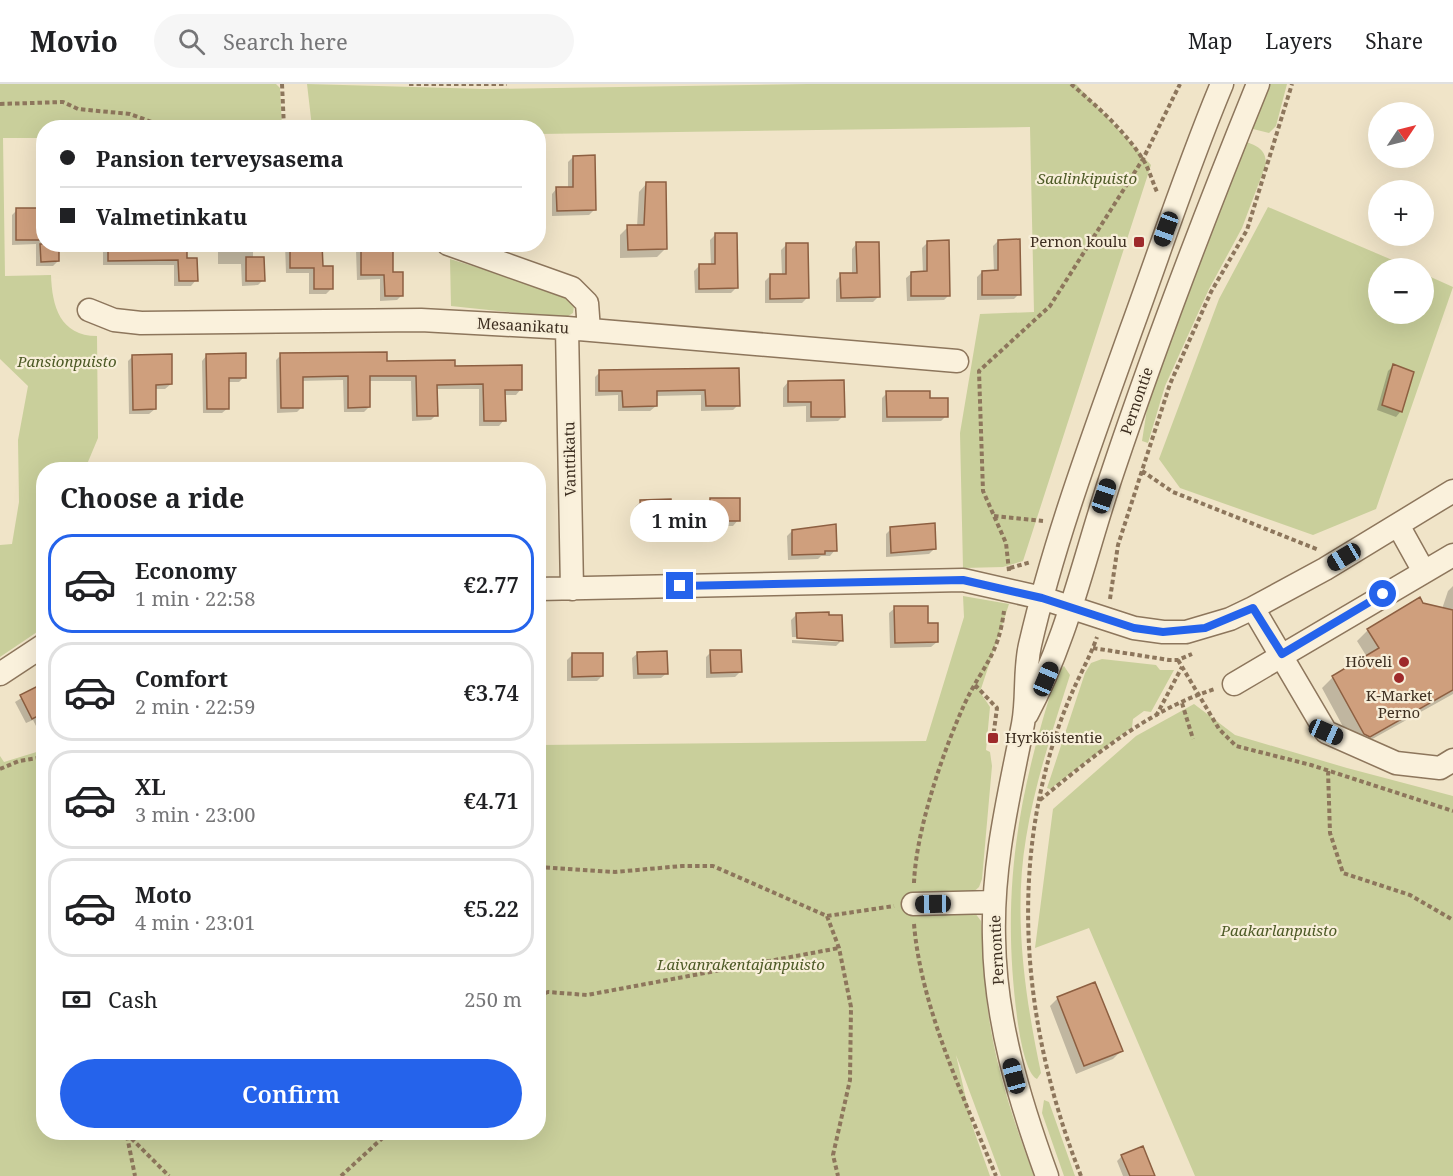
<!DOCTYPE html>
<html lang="en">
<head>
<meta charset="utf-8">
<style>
  body { margin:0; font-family:"Noto Serif",serif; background:#f6f6f6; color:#202124; height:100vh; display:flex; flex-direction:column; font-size:22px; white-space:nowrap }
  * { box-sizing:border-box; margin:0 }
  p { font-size:20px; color:#757577 }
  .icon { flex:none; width:33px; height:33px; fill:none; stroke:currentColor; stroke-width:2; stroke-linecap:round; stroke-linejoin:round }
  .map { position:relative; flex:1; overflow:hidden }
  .drawer { position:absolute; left:36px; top:378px; width:510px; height:678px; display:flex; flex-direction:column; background:#fff; border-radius:24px; box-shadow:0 6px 24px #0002 }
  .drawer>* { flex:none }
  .guide { position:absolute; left:36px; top:36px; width:510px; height:132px; border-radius:24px; box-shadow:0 6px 24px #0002; display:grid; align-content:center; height:132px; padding:0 24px; background:#fff }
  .needle { width:39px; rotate:55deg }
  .tools { position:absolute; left:1368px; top:18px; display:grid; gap:12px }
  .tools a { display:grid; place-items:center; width:66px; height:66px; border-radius:50%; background:#fff; box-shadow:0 6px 24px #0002; font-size:30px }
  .end { position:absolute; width:27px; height:27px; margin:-14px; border:8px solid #2563eb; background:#fff; box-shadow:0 0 0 3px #fff }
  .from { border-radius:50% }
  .bubble { position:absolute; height:42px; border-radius:21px; background:#fff; box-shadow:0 6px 24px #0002; font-size:20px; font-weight:600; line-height:42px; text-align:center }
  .car { position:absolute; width:18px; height:36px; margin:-18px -9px; border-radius:8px; box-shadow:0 0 4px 2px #0007; background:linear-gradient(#222 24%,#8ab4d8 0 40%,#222 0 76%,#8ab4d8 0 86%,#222 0) }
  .guide b { display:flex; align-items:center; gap:21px; height:57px; font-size:22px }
  .guide b+b { border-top:2px solid #e0e0e0 }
  .guide i { width:15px; height:15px; background:#202124 }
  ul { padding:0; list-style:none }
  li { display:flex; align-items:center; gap:18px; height:99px; margin:0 12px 9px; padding:0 12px; border:3px solid #e0e0e0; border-radius:24px }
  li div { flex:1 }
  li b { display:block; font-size:22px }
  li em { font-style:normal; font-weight:600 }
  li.selected { border-color:#2563eb }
  li>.icon { width:54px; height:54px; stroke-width:1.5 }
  h2 { padding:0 24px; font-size:27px; line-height:72px }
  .pay { display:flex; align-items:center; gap:15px; height:66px; padding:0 24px; font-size:22px }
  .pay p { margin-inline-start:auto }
  .action { display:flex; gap:12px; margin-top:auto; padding:12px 24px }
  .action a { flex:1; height:69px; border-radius:36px; background:#2563eb; color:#fff; font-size:24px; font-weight:600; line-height:69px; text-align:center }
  header { display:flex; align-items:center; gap:36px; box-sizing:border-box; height:84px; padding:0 30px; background:#fff; border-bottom:2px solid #e0e0e0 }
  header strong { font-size:28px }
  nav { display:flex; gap:33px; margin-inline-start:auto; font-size:21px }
  .search { width:420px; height:54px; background:#f6f6f6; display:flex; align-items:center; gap:15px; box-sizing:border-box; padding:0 21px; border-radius:33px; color:#757577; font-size:22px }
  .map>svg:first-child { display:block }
</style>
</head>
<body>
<header>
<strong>Movio</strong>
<div class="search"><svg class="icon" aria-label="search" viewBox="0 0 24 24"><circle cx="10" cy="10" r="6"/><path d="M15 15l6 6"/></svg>Search here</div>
<nav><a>Map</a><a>Layers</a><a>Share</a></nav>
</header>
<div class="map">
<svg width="1453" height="1092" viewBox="0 0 1453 1092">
  <rect width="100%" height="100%" fill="#f0e4c8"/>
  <path fill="#c9cf9b" d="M0,0H276L280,4L282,43L44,44L43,54H3L5,192L51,191C52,222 60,252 97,252L98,354L85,385L44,386L43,544L0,573V461L12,460L19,418L18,356L28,302L0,275Z
    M307,0L485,5L808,0H1076L1151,81L1023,477L1003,483L963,484L960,349L980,230L1034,228L1030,43L539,50L538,44L312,43Z
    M1267,0H1287L1276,42L1269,49L1249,44Z
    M1244,57C1257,62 1266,65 1266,80L1242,144L1209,205L1165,302L1148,359L1142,357L1151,299Z
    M1268,123L1411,184H1378V230H1424V190L1453,203L1376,425L1313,451L1180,404L1159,375L1219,215Z
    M450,175L560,209L574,222L573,229L565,234L451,222Z
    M963,512L1009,520L980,608L990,623L986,666L990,668L992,682L982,795L979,803L970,811L975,829L981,837C983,861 984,886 986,910C992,973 1012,1033 1034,1092H1001L956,971L972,1041L990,1092H0V672L4,678L43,666L44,1048H538L539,661L926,657L964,533Z
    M1102,575L1156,581L1160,586H1174L1151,628L1144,627L1133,635L1132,643L1050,705L1047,704L1085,589L1091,579Z
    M1064,582L1070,591C1053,645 1035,698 1026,754C1013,831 1025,913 1041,989L1037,995C1026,990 1020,953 1018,940C1000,810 1017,713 1057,589Z
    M1194,620L1235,651L1347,684L1453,712V1092H1195L1089,844L1035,864L1053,725L1136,652Z
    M1044,1016L1049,1018L1075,1092H1064L1042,1029Z"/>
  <path fill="#0003" d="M573,73L594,126L589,131L552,132V110L557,104H568V78Z
    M647,99L665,165L657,173L620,174V151L628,143H637L639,108Z
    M17,126H44V160L58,177L53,182H36V160L12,161V131Z
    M715,151L737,203L731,209H695L694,187L699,182L711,181L710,156Z
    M998,157L1019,210L1014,215L977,216V193L982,188H994L993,162Z
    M928,158L949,211L944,216L907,217L906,194L912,189H923L922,164Z
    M857,159L878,213L873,218H836V196L841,191L852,190V165Z
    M103,160H186V175L196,196L191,202H174V181H103Z
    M218,160H253V174L263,196L258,201L242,202L241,180H218Z
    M285,160H321V183L331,205L326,210H309V189H286Z
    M361,161L392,190L402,211L397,216L380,217V195L357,196L356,166Z
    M786,161L808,213L802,219H765V197L770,192L782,191L781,166Z
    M207,271L244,293L239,298H227L228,324L222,329H203L202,277Z
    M281,271L453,284L521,305L516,311H504V336L499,342H479V305H436V331L431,336L412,337L411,297H369V323L364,328H344L343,296L301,297L302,323L297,328L277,329L276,276Z
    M133,272L171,300L165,305H154L155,325L149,330H129L128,277Z
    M1393,282L1401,327L1396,333L1377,326L1388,287Z
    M738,286V321L733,326L701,327V311L655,312L656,322L650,327H618V311L595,312V293L600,288Z
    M788,298L843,332L838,337L806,338V322L783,323V304Z
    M887,309L946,332L941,337L882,338V314Z
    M710,415L738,436L733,442H705V420Z
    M641,417L671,437L666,442L636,443L635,423Z
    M891,445L934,465L929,470L886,473V450Z
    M792,447L835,466L830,472H821L818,475L788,476L787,452Z
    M1453,502V610L1358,663L1353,661L1322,604L1333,593L1367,573L1357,557L1368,546L1422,520L1442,525L1448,507Z
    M895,524L926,541L937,558L931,563L890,564L889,529Z
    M796,531L841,557L836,562L792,559V556L838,558V555L792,553L791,536Z
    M711,568L741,587L735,593L706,594V573Z
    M638,569L667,589L661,594L633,595L632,574Z
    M572,571L602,592L597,597H567V576Z
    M41,602L44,607V646L39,648L33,636L26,639L15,618Z
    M1058,914L1121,967L1113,975L1076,990L1050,922Z
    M1122,1072L1154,1092H1123L1117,1077Z"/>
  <path fill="#cf9f7d" stroke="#8d5f41" stroke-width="1.5" d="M595,71L596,126L557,127L556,103H573V72Z
    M646,98H666L667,165L628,166L627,141H644Z
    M16,124H44V156H16Z
    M715,149H737L738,204L699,205V180H715Z
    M1020,155L1021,211H982V187L998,186V156Z
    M949,156L950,212H911V188L927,187V157Z
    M856,158H879L880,213L841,214L840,189H857Z
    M786,159H808L809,214L770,215V190H786Z
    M40,160H59V177L41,178Z
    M108,160H187V174H197L198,197H179L178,176L108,177Z
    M290,160H322L323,182H333V205H314V184H290Z
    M361,160H393V188H403V212H385L384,191H361Z
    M246,173H264L265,197H246Z
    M387,268V277L455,276V282L522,281V306H505L506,337H484L483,300L437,301L438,332H417L416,292H370V323L348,324V292L303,293V324H281L280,269Z
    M246,269V294H229V325H207L206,270Z
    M172,270V300L156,301V325L133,326L132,271Z
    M1393,280L1414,288L1402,328L1382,321Z
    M739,284L740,322H706L705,306L657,307V322L623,323L622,307H599V286Z
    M844,296L845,333H811V318H788V297Z
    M886,307H930V314H948V333H887Z
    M710,414H740V437H710Z
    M671,415L672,437L641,439L640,416Z
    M935,439L936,465L891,469L890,443Z
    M836,440L837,467H825V470L792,471V446Z
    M1420,513L1423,519L1453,526V606L1370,653L1364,650L1332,592L1379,564L1367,545Z
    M894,522H928V539H938V558L895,559Z
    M829,528V531H842L843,557L797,554L796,529Z
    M710,566H741L742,588L711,589Z
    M667,567L668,590H638L637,568Z
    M572,569H603V592L572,593Z
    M44,599V629L32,635L20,611Z
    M1095,898L1123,967L1084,982L1057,913Z
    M1143,1062L1155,1092H1130L1121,1071Z"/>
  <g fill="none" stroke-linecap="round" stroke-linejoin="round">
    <defs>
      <path id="minor" d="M448,160L572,204L587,219L589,246
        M89,226L114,236L141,239L421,236L567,244L957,277
        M567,244L572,505
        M1398,441L1423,486
        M538,505L963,496L1042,514L1134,544L1163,548H1186L1230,535L1253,524L1325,485L1453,407
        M1253,524L1326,648L1396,679L1440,684L1453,676
        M0,590L44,561
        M1234,600L1453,471
        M1027,630C1068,554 1085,469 1113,387C1157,256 1206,128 1258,0
        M913,820L994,818
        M1047,1092C1019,1015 995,936 994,854C992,779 1009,712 1023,640C1028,614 1024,587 1030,561C1055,453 1094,350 1131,246C1161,164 1188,81 1222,0"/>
    </defs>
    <use href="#minor" stroke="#8d765c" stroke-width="25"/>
    <path stroke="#8d765c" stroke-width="4" stroke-dasharray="4.5 3" stroke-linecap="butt" d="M282,0L284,44
      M409,0H507
      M1071,0C1097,22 1124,46 1142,74C1149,84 1152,97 1157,108
      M0,20L63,18L78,25L130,30L168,44
      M1142,387L1173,408L1319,466
      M994,432L1043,437
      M1010,484L1031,478
      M1009,487L1006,459L983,407L979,287L1050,222L1143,75L1180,0
      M1110,515L1118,461L1170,300L1211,208L1247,146L1292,0
      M1093,564L1169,576H1178L1192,570
      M1178,576L1219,645L1236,662L1311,681L1453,727
      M975,601L997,624L993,654
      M1182,619L1193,655
      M1156,632L1182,583
      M0,685L19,677L44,673
      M1328,687L1330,749L1343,789L1410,811L1453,836
      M1040,716C1092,673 1150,625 1215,605
      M538,783L615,788L682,782H713L827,832L894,822
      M914,799C916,746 943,667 965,619C983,581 998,573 1004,527
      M44,811L39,861L44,872
      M827,832L839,864L851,923L850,996L833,1071L838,1092
      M914,840C921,924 964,1014 996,1092
      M538,912L548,908L587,911L839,864
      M126,1049L169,1092
      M127,1052L135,1092
      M341,1092L389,1048
      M1081,1092C1031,965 1011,824 1045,689C1051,664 1060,636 1071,611C1079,592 1090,573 1097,553"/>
    <use href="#minor" stroke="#faf1dc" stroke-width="22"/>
  </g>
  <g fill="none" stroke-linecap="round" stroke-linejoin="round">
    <path stroke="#2563eb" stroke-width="8" d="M680,502L963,496L1042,514L1134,544L1163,548L1205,544L1253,524L1282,570L1383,510"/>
  </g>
  <g fill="#9e2a2b" stroke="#f7eed8" stroke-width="2">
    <rect x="1133" y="152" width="12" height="12" rx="3"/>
    <circle cx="1404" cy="578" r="6"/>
    <circle cx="1399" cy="594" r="6"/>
    <rect x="987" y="648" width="12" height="12" rx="3"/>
  </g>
  <g text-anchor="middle" stroke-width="4.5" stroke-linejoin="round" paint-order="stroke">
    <g font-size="15" font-style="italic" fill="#4d5a26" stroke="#f7eed8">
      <text x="1087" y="100">Saalinkipuisto</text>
      <text x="67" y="283">Pansionpuisto</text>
      <text x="1279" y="852">Paakarlanpuisto</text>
      <text x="741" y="886">Laivanrakentajanpuisto</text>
    </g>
    <g font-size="15" fill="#3d2e20" stroke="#f7eed8" text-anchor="end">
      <text x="1127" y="163">Pernon koulu</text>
      <text x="1392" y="583">Höveli</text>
      <text x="1399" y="617" text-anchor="middle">K-Market<tspan x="1399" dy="17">Perno</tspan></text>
      <text x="1005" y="659" text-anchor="start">Hyrköistentie</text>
    </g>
    <g font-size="15" fill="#3d2e20" stroke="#f7eed8">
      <text transform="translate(523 242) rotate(3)" y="5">Mesaanikatu</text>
      <text transform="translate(1137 317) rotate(-71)" y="5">Pernontie</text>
      <text transform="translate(570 375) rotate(-91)" y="5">Vanttikatu</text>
      <text transform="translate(997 866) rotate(-93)" y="5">Pernontie</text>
    </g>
  </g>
</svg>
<div class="tools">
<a><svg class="needle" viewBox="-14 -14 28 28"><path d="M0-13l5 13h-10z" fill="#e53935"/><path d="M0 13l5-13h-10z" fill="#757577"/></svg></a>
<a>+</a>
<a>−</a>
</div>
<i class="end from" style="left:1383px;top:510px"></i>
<i class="end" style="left:680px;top:502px"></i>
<div class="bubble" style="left:630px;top:416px;width:99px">1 min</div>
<i class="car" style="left:1166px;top:145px;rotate:200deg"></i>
<i class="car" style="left:1104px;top:412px;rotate:19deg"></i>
<i class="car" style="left:1344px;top:473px;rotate:239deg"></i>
<i class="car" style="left:1046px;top:595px;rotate:23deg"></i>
<i class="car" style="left:1326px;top:648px;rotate:114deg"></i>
<i class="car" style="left:933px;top:820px;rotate:269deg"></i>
<i class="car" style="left:1014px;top:992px;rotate:345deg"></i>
<div class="guide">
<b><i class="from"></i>Pansion terveysasema</b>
<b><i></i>Valmetinkatu</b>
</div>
<section class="drawer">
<h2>Choose a ride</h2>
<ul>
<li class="selected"><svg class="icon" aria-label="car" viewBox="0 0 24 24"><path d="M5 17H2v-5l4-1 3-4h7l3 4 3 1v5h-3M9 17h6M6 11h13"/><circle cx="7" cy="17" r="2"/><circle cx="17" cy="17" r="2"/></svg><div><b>Economy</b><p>1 min · 22:58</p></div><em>€2.77</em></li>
<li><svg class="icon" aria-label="car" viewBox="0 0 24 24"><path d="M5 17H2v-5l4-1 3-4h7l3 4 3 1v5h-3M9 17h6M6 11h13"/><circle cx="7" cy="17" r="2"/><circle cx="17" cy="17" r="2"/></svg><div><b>Comfort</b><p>2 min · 22:59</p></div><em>€3.74</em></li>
<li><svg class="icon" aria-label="car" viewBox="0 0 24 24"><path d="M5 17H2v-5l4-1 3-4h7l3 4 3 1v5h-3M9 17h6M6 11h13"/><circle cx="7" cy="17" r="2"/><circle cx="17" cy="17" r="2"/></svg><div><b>XL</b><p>3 min · 23:00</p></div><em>€4.71</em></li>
<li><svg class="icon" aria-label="car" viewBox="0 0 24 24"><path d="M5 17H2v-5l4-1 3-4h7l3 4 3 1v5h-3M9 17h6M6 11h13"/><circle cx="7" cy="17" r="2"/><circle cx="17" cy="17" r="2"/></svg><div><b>Moto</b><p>4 min · 23:01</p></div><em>€5.22</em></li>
</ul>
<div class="pay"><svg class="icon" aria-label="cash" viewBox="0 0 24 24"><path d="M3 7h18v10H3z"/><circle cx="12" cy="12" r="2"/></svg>Cash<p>250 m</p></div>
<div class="action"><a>Confirm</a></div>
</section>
</div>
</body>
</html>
